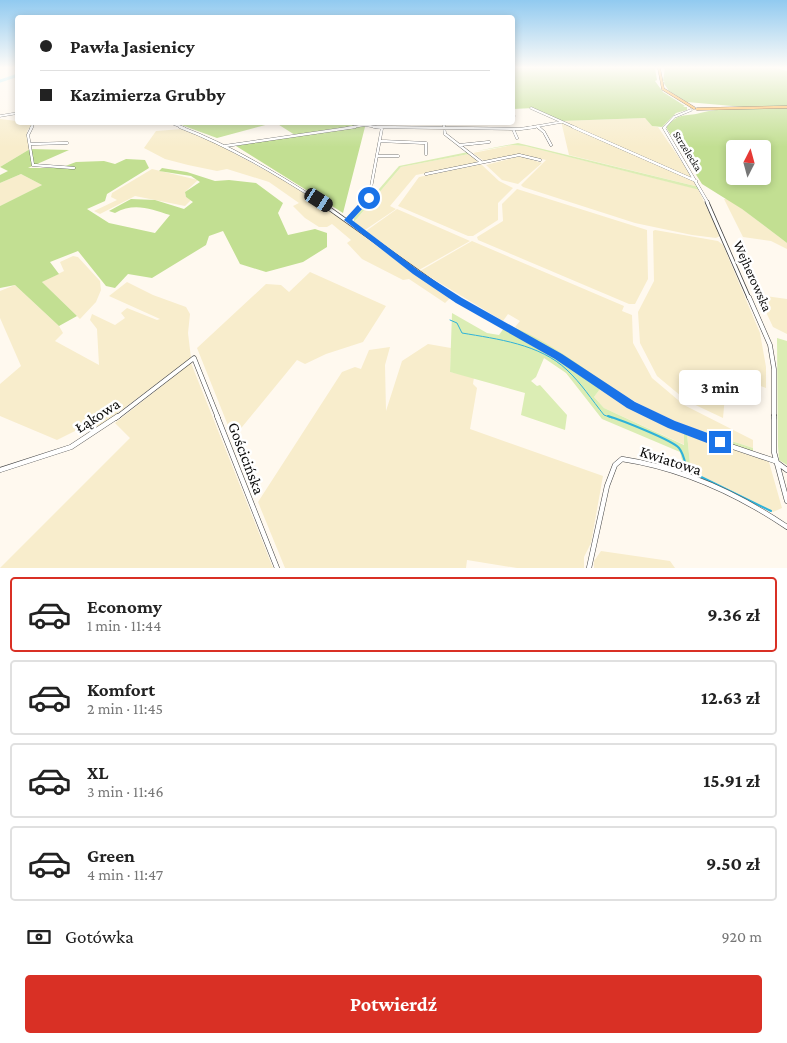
<!DOCTYPE html>
<html lang="pl">
<head>
<meta charset="utf-8">
<style>
  body { margin:0; font-family:"Crimson Pro",serif; background:#f2f2f2; color:#222; height:100vh; display:flex; flex-direction:column; font-size:19px; white-space:nowrap }
  * { box-sizing:border-box; margin:0 }
  p { font-size:16px; color:#767676 }
  .icon { flex:none; width:28px; height:28px; fill:none; stroke:currentColor; stroke-width:2; stroke-linecap:round; stroke-linejoin:round }
  .map { position:relative; height:568px; overflow:hidden }
  .side { display:flex; flex-direction:column; background:#fff; flex:1 }
  .side>* { flex:none }
  .top-card { position:absolute; left:15px; top:15px; width:500px; height:110px; border-radius:5px; box-shadow:0 2px 8px #0003; display:grid; align-content:center; height:110px; padding:0 25px; background:#fff }
  .needle { width:32px; rotate:6deg }
  .tools { position:absolute; left:726px; top:140px; display:grid; gap:10px }
  .tools a { display:grid; place-items:center; width:45px; height:45px; border-radius:5px; background:#fff; box-shadow:0 2px 8px #0003; font-size:25px }
  .end { position:absolute; width:22px; height:22px; margin:-11px; border:6px solid #1a73e8; background:#fff; box-shadow:0 0 0 2px #fff }
  .from { border-radius:50% }
  .bubble { position:absolute; height:35px; border-radius:5px; background:#fff; box-shadow:0 2px 8px #0003; font-size:16px; font-weight:700; line-height:35px; text-align:center }
  .car { position:absolute; width:15px; height:30px; margin:-15px -8px; border-radius:6px; box-shadow:0 0 4px 1px #0007; background:linear-gradient(#222 24%,#8ab4d8 0 40%,#222 0 76%,#8ab4d8 0 86%,#222 0) }
  .top-card b { display:flex; align-items:center; gap:18px; height:48px; font-size:19px }
  .top-card b+b { border-top:1px solid #e0e0e0 }
  .top-card i { width:12px; height:12px; background:#222 }
  ul { padding:9px 0 0; list-style:none }
  li { display:flex; align-items:center; gap:15px; height:75px; margin:0 10px 8px; padding:0 15px; border:2px solid #e0e0e0; border-radius:5px }
  li div { flex:1 }
  li b { display:block; font-size:19px }
  li em { font-style:normal; font-weight:700 }
  li.active { border-color:#d93025 }
  li>.icon { width:45px; height:45px; stroke-width:1.5 }
  .pay { display:flex; align-items:center; gap:12px; height:55px; padding:0 25px; font-size:19px }
  .pay p { margin-inline-start:auto }
  .button { display:flex; gap:10px; margin-top:auto; padding:10px 25px }
  .button a { flex:1; height:58px; border-radius:5px; background:#d93025; color:#fff; font-size:20px; font-weight:700; line-height:58px; text-align:center }
  .map>svg:first-child { display:block }
</style>
</head>
<body>
<div class="map">
<svg width="787" height="568" viewBox="0 0 787 568">
  <rect width="100%" height="100%" fill="#fff9ef"/>
  <path fill="#f8edcc" d="M645,118L652,126L658,127L699,187L569,155L561,121Z
    M0,119L33,123L27,131L30,149L0,167Z
    M182,129L200,135L280,178L343,218L342,220L408,269L450,298L445,303L409,279L403,280L362,259L347,243L351,240L332,224L327,227H319L305,218L293,206L299,203L269,182L227,169L217,171L188,165L165,159L144,148L156,131Z
    M512,145L525,146L698,189L720,236L716,238L692,235L635,223L523,187L521,185L546,160L519,154L484,161L473,153Z
    M469,154L477,161L476,163L416,175L390,206L396,209L365,230L354,222L401,167Z
    M520,156L542,163L518,184L502,180L486,165Z
    M478,165H482L499,181L513,188L498,203V220L473,236H468L398,206L419,177Z
    M152,169L198,180L185,192L186,197L191,200L185,206L135,196L100,214L94,211L117,200L111,197L112,193Z
    M21,174L42,185L0,206V183Z
    M517,189L647,230L648,279L635,304H629L478,240L477,237L503,221L502,204Z
    M724,199H729L787,243V249L771,241L743,237Z
    M397,209L470,241L419,270L366,231Z
    M655,230L718,241L723,245L760,333L766,367V388L727,374L723,418L687,401L657,376L640,343L638,312L654,281L653,231Z
    M472,241L624,306L622,311L632,315L633,343L652,378L684,405L753,440V448L684,425L647,408L607,386L560,353L515,327L520,321L508,314L503,321L420,271Z
    M73,256L78,257L100,281L101,290L96,302L80,319L42,282L64,271L60,262Z
    M310,272L386,306L363,342L326,354L305,364L297,360L233,438L197,348L266,284L281,285L289,292Z
    M127,282L153,295L186,307L190,314L188,333L191,358L99,427L91,423L57,440L0,416V384L21,366L0,318V291L15,285L59,326L63,333L55,341L99,365L97,329L90,320L92,314L115,325L125,318L121,313L127,308L157,320L160,319L109,296Z
    M758,295L787,299V334L773,327Z
    M428,344L451,348L450,372L474,377L473,384L477,388L470,429L603,476L591,543L584,557V568H517L467,560L466,568H285L258,502L342,372L355,367L361,369L369,350L390,347L385,365L386,411L402,361Z
    M191,363L273,568H0L130,438L115,423Z
    M600,389L644,415L684,433L685,445L604,408L594,397Z
    M687,434L769,462L782,508L773,512L691,474Z
    M601,551L670,561L675,568H594V561Z"/>
  <path fill="#dbedb4" d="M518,143L699,187L700,190L525,146L512,145L472,152Z
    M468,152L469,154L401,167L354,222V218L399,166Z
    M452,313L487,333L499,335L504,328L556,358L600,389L594,397L604,408L684,445V433L687,434L691,474L685,471L680,452L602,419L566,373L544,358L536,377L531,381L537,386L540,385L567,415L565,430L521,415L525,393L450,372Z
    M511,326C559,345 600,383 645,408C679,426 717,436 753,448V452L686,429L627,402Z
    M777,338L787,341V465L779,460L778,446Z"/>
  <path fill="#c2df92" fill-rule="evenodd" d="M512,68H655L657,80L655,81L663,92L685,106L683,107H687V110L676,113L662,127L652,126L645,118L561,121L533,108L513,109Z
    M665,68H776L787,71V106L755,108L687,102L669,91L663,82H665L663,81Z
    M737,108H787V243L742,209L702,184L667,129V126C680,112 684,117 700,113C712,110 724,109 737,108ZM735,149H762V176H735Z
    M176,123H273L217,138Z
    M276,123H366L343,213L236,146L295,135Z
    M30,149L69,150L28,168H60L76,162L104,161L115,164L126,159L145,160L149,168L107,194L105,201L87,209L109,223L155,233L170,215C151,209 134,202 115,213L109,211L131,199L155,200L184,209L193,202L186,197L185,192L200,182L191,176L159,171L162,168L187,172L215,181L229,180L256,183L283,203L278,213L288,235L315,229L327,233V247L303,262L266,272L240,264L223,231L209,236L206,245L152,278L128,274L115,288L106,286L78,251L50,262L59,274L42,282L77,316L59,326L15,285L0,288V206L42,185L21,174L0,183V175L8,171L0,167Z"/>
  <g fill="none" stroke-linecap="round" stroke-linejoin="round">
    <path stroke="#2fb2d9" stroke-width="1" d="M450,320L457,323L462,333C497,339 540,344 567,370C581,383 592,400 604,415L612,418"/>
    <path stroke="#2fb2d9" stroke-width="2" d="M608,416C621,420 672,440 679,448C684,454 685,463 687,470L771,511"/>
    <path stroke="#aeecfb" stroke-width="3" d="M0,81L18,75"/>
    <defs>
      <path id="minor-far4" d="M531,108L576,128
        M0,116L18,113
        M512,116H514
        M169,122L184,128
        M444,122V128
        M537,126L539,128
        M31,128L34,122
        M347,128L365,125L381,128
        M527,128L561,122
        M664,128L674,117L691,110"/>
      <path id="minor-far3" d="M32,127L28,135L33,165L74,168
        M180,127C230,146 277,174 322,203
        M374,127L520,129L535,127
        M444,127L445,134L481,162
        M538,127L544,132L551,145
        M573,127L696,181
        M665,127L664,128L708,203
        M513,129L517,138
        M380,141L426,143V154
        M30,144L67,143
        M460,145L489,142
        M225,146L355,127
        M377,156H398
        M426,174L519,155L540,160
        M364,203L369,198L382,128"/>
      <path id="minor-far2" d="M320,202L455,298
        M707,202L749,298
        M348,220L365,202"/>
      <path id="minor-far1" d="M453,297L550,352L631,405L657,418
        M749,297L770,345L774,369V418
        M116,418L194,358L218,418"/>
      <path id="minor" d="M217,416L277,568
        M654,416L683,430L775,461L787,470
        M774,416V452L787,501
        M0,470L71,447L118,416
        M589,568L607,486L615,465L622,459C681,468 738,494 787,527"/>
      <path id="major" d="M659,68L663,89L694,108
        M697,109L787,107"/>
    </defs>
    <use href="#minor-far4" stroke="#414141" stroke-width="2.5"/>
    <use href="#minor-far3" stroke="#414141" stroke-width="3"/>
    <use href="#minor-far2" stroke="#414141" stroke-width="4.5"/>
    <use href="#minor-far1" stroke="#414141" stroke-width="5"/>
    <use href="#minor" stroke="#414141" stroke-width="5.5"/>
    <use href="#major" stroke="#1f1f1f" stroke-width="3"/>
    <use href="#minor-far4" stroke="#fff" stroke-width="2"/>
    <use href="#minor-far3" stroke="#fff" stroke-width="2.5"/>
    <use href="#minor-far2" stroke="#fff" stroke-width="3"/>
    <use href="#minor-far1" stroke="#fff" stroke-width="4"/>
    <use href="#minor" stroke="#fff" stroke-width="4.5"/>
    <use href="#major" stroke="#ffbd5f" stroke-width="2.5"/>
  </g>
  <linearGradient id="sky" x2="0" y2="1"><stop stop-color="#91caf0"/><stop offset="0.46" stop-color="#fffcf8"/><stop offset="1" stop-color="#fffcf8" stop-opacity="0"/></linearGradient>
  <rect width="787" height="147" fill="url(#sky)"/>
  <path fill="#1a73e8" d="M366,196L372,198L352,220L418,270L462,298L562,354L635,402L675,421L724,439V446L720,448L668,428L627,408L555,359L456,303L413,274L344,220Z"/>
  <g text-anchor="middle" stroke-width="5" stroke-linejoin="round" paint-order="stroke">
    <g font-size="11" fill="#0e0e0e" stroke="#fff">
      <text transform="translate(688 151) rotate(58)" y="4">Strzelecka</text>
    </g>
    <g font-size="14" fill="#0e0e0e" stroke="#fff">
      <text transform="translate(753 276) rotate(66)" y="5">Wejherowska</text>
    </g>
    <g font-size="16" fill="#0e0e0e" stroke="#fff">
      <text transform="translate(97 415) rotate(-33)" y="6">Łąkowa</text>
      <text transform="translate(247 458) rotate(69)" y="6">Gościcińska</text>
      <text transform="translate(671 460) rotate(18)" y="6">Kwiatowa</text>
    </g>
  </g>
</svg>
<div class="tools">
<a><svg class="needle" viewBox="-14 -14 28 28"><path d="M0-13l5 13h-10z" fill="#e53935"/><path d="M0 13l5-13h-10z" fill="#767676"/></svg></a>
</div>
<i class="end from" style="left:369px;top:198px"></i>
<i class="end" style="left:720px;top:442px"></i>
<div class="bubble" style="left:679px;top:370px;width:82px">3 min</div>
<i class="car" style="left:319px;top:200px;rotate:122deg"></i>
<div class="top-card">
<b><i class="from"></i>Pawła Jasienicy</b>
<b><i></i>Kazimierza Grubby</b>
</div>
</div>
<section class="side">
<ul>
<li class="active"><svg class="icon" aria-label="car" viewBox="0 0 24 24"><path d="M5 17H2v-5l4-1 3-4h7l3 4 3 1v5h-3M9 17h6M6 11h13"/><circle cx="7" cy="17" r="2"/><circle cx="17" cy="17" r="2"/></svg><div><b>Economy</b><p>1 min · 11:44</p></div><em>9.36 zł</em></li>
<li><svg class="icon" aria-label="car" viewBox="0 0 24 24"><path d="M5 17H2v-5l4-1 3-4h7l3 4 3 1v5h-3M9 17h6M6 11h13"/><circle cx="7" cy="17" r="2"/><circle cx="17" cy="17" r="2"/></svg><div><b>Komfort</b><p>2 min · 11:45</p></div><em>12.63 zł</em></li>
<li><svg class="icon" aria-label="car" viewBox="0 0 24 24"><path d="M5 17H2v-5l4-1 3-4h7l3 4 3 1v5h-3M9 17h6M6 11h13"/><circle cx="7" cy="17" r="2"/><circle cx="17" cy="17" r="2"/></svg><div><b>XL</b><p>3 min · 11:46</p></div><em>15.91 zł</em></li>
<li><svg class="icon" aria-label="car" viewBox="0 0 24 24"><path d="M5 17H2v-5l4-1 3-4h7l3 4 3 1v5h-3M9 17h6M6 11h13"/><circle cx="7" cy="17" r="2"/><circle cx="17" cy="17" r="2"/></svg><div><b>Green</b><p>4 min · 11:47</p></div><em>9.50 zł</em></li>
</ul>
<div class="pay"><svg class="icon" aria-label="cash" viewBox="0 0 24 24"><path d="M3 7h18v10H3z"/><circle cx="12" cy="12" r="2"/></svg>Gotówka<p>920 m</p></div>
<div class="button"><a>Potwierdź</a></div>
</section>
</body>
</html>
